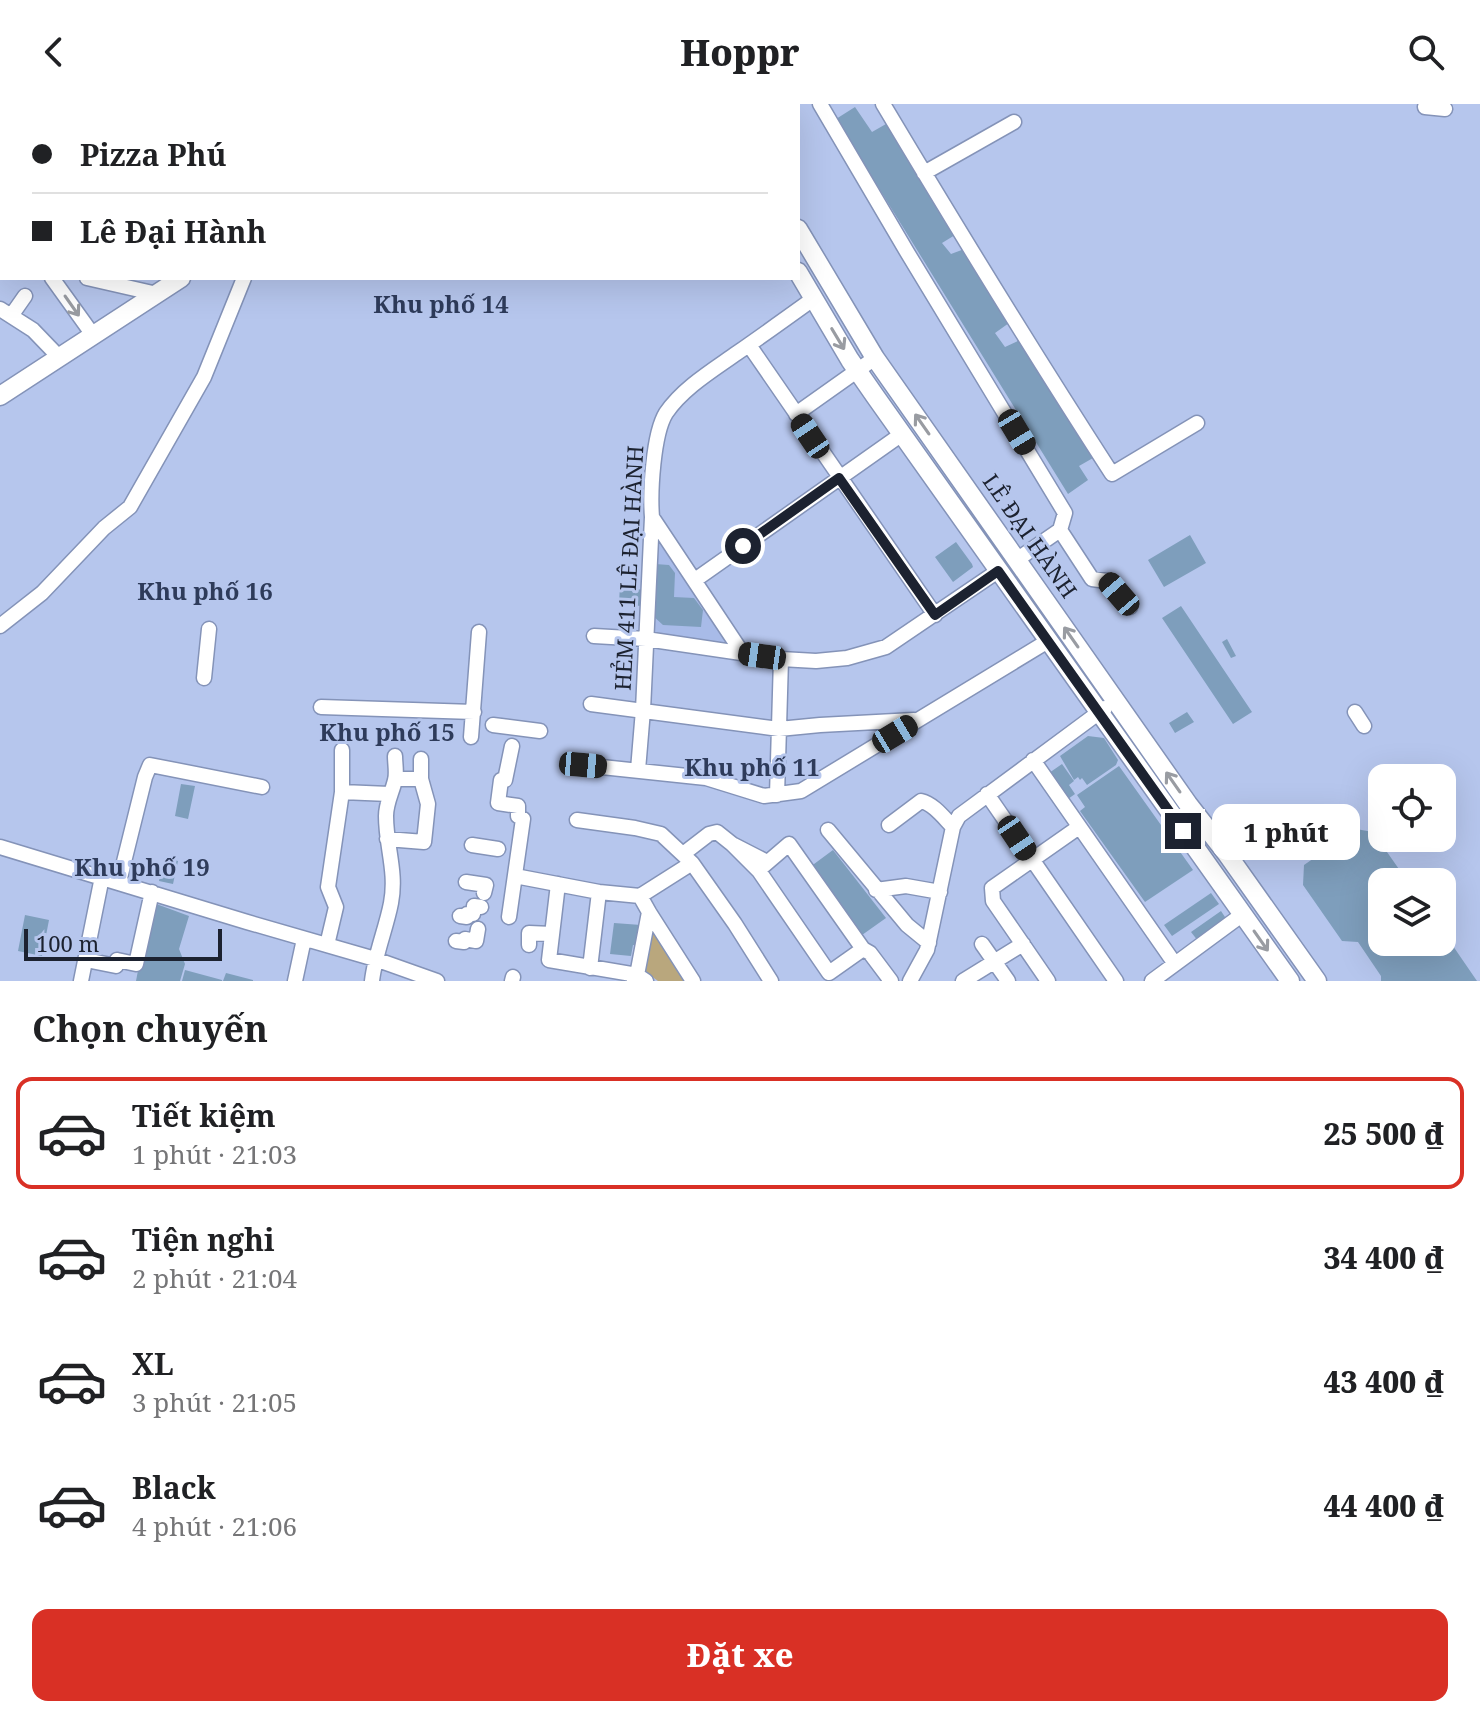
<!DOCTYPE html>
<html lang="vi">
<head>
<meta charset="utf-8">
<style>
  body { margin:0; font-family:"Noto Serif",serif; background:#f6f6f6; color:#202124; height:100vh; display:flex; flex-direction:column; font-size:30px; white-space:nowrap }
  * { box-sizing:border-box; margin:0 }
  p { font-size:26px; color:#757577 }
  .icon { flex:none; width:44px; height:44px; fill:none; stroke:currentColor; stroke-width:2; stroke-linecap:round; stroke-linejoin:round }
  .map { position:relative; height:877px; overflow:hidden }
  .details { display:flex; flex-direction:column; background:#fff; flex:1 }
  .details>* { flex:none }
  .top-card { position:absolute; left:0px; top:0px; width:800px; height:176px; box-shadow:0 8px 32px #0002; display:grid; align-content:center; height:176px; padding:0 32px; background:#fff }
  .tools { position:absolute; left:1368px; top:660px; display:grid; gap:16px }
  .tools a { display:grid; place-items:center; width:88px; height:88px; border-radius:16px; background:#fff; box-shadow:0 8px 32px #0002; font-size:40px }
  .scale { position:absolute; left:24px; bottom:20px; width:198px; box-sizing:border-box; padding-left:8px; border:4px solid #1c2230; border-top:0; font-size:22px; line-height:28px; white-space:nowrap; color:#1c2230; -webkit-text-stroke:6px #b6c6ed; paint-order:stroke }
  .end { position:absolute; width:36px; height:36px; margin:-18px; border:10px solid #1c2230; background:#fff; box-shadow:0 0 0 4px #fff }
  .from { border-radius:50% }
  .bubble { position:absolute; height:56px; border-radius:16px; background:#fff; box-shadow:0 8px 32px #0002; font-size:26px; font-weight:800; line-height:56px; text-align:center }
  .car { position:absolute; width:24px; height:48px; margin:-24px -12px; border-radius:10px; box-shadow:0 0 6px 2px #0007; background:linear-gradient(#222 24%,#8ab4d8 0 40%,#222 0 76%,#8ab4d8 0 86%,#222 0) }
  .top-card b { display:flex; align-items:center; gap:28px; height:76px; font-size:30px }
  .top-card b+b { border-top:2px solid #e0e0e0 }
  .top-card i { width:20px; height:20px; background:#202124 }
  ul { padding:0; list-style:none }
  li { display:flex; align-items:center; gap:24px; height:112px; margin:0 16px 12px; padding:0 16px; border:4px solid transparent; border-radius:16px }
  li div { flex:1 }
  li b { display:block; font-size:30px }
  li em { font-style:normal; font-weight:800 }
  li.active { border-color:#d93025 }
  li>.icon { width:72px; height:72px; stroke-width:1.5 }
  h2 { padding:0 32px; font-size:36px; line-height:96px }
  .primary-button { display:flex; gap:16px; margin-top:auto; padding:16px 32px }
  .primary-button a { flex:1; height:92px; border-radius:16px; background:#d93025; color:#fff; font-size:32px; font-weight:800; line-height:92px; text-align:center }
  header { display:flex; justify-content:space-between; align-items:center; height:104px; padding:0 32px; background:#fff; font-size:36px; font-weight:800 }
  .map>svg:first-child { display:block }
</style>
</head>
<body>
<header><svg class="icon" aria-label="back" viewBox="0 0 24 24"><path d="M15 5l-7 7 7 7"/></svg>Hoppr<svg class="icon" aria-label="search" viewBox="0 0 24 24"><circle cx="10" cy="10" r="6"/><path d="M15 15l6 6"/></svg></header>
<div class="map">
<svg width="1480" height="877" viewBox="0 0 1480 877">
  <rect width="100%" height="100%" fill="#b6c6ed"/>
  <path fill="#a8bbe8" d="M652,429L732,541L649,529Z"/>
  <path fill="#b9a77d" d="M652,818L688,877H658L643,866Z"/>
  <path fill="#7e9ebc" d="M855,3L872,28L886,20L955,131L942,139L951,150L967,144L1009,219L995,229L1005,243L1022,235L1093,354L1079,362L1088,376L1068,390L836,15Z
    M1190,431L1206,459L1164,483L1148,456Z
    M956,438L972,460L973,463L953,478L935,453Z
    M655,460L669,461L675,469L674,493L694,494L703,506L701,523L663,521L652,511Z
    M620,479L634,480V485L645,486L644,502L619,501Z
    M1181,502L1252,608L1233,620L1162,514Z
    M1227,535L1236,552L1231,554L1222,538Z
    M1187,608L1194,618L1175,629L1169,619Z
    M1088,632L1104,634L1118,656L1116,661L1087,681L1082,674L1080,676L1078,673L1074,676L1060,652Z
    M1062,660L1074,677L1069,681L1075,690L1068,695L1049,669Z
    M1119,662L1193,766L1145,798L1080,707L1085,703L1077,691Z
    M181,680L195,682L188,715L175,712Z
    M1356,725L1373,728L1408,778H1382V838H1442V826L1477,877H1381V872L1358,838L1342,837L1303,781L1304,761Z
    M833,746L886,814L862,831L810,763Z
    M164,754L178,757L173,780L159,777Z
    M1211,789L1219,800L1172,832L1164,821Z
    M151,798L189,812L179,845L185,860L180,877H136Z
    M1221,807L1227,816L1198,837L1191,828Z
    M25,811L49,816L42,852L18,847Z
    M614,819L641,821L639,842L633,841L631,852L610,850Z
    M185,866L222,876V877H182Z
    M226,869L253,876V877H223Z"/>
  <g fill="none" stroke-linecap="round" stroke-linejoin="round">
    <defs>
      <path id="minor" d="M51,0L54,2
        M820,0L907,148L1065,409L1060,426L1018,455
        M883,0C957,124 1033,248 1112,370L1197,319
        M275,2L276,0
        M1425,3L1445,5
        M924,69L1014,18
        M0,103L2,99
        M0,139L2,140
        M52,174L93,231
        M87,174L157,190
        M0,205L33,226L59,253
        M11,212L25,192
        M749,241L935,511
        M796,310L875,254
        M652,413L743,550
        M1060,426L1092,475L1107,477L1130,503
        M695,476L902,330
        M0,522L42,489L104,424L130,403L204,273L244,174
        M594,532L646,535L781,555L816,557L847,554L886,543L998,467
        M204,574L209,525
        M591,600L779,625L820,621L914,616
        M321,603L474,608
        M1355,608L1364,622
        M493,621L540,627
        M471,633L479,528
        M1033,656L1175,860
        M583,661L706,674L764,692L801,687L1048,537
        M638,666L643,606L652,413C650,389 653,330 666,309C683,284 713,266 737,249C763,231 788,213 813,195
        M396,675H421V655
        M342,688L389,690
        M987,690L1116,877
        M777,691L781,555
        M577,716L635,724L661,730L692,759L735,820L771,877
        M889,721L921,697C934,700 944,714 953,723
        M828,726L907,821L929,839
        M387,735L424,738L428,700L421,675
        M472,741L498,745
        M0,743L247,818L375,855L437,877
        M683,750L709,730L717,728L732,740
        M767,758L732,740L759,767L829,869L863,845
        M761,764L789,740L863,845L870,849L891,877
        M515,772L599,788L640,792
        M119,778L145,673L150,661L262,683
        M466,778L486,781L484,789
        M558,780L549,856L637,871L646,877
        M876,786L906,782L940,788
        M640,792L692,759
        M649,808L693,877
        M460,812L467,813V810H473L474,802L481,803
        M509,813L523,715L518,712V702L498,699L501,676H505L512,642
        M456,837L464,838L465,835L476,837L478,825
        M982,840L1008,877
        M327,841L336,803L328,783L342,688V646
        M529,841V829L552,830
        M86,856L116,862L117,856L136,860L152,788
        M590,864L599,788
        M81,877L102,773
        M295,877L304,835
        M372,877C375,850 386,825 391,799C397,768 386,743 386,712C386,699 392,689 395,676C397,669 395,660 395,652
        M512,877L513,873
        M634,877L637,871L649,808L640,792
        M910,877L927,846L953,723L959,712L1105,604
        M963,877L1023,840
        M1048,877L993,797L992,784L1079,723
        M1152,877L1243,810"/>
      <path id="major" d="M693,0L695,2
        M726,0L727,2
        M428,2L432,0
        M798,125L875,254L1188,700L1227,750L1317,877
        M798,168L850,256L875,292L1290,877
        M0,292L181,174"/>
    </defs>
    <use href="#minor" stroke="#8493b8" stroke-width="17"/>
    <use href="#major" stroke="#8493b8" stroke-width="21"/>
    <use href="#minor" stroke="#fff" stroke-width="14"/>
    <use href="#major" stroke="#fff" stroke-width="18"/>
  </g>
  <defs><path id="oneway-shaft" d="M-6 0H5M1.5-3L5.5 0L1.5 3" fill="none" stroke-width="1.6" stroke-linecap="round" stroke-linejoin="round" transform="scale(2)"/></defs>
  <g stroke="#999ca2">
    <use href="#oneway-shaft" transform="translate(72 202) rotate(55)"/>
    <use href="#oneway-shaft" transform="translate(838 235) rotate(59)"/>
    <use href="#oneway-shaft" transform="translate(922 320) rotate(-125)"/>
    <use href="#oneway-shaft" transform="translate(1071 533) rotate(-125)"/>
    <use href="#oneway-shaft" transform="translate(1173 678) rotate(-125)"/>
    <use href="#oneway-shaft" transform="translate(1261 837) rotate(55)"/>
  </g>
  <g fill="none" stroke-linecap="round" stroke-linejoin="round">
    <path stroke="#1c2230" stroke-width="10" d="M743,442L839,374L935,511L998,467L1183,727"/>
  </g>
  <g text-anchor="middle" stroke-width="6" stroke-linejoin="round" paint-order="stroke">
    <g font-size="22" fill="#1c2230" stroke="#b6c6ed">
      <text transform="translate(1030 432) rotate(55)" y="8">LÊ ĐẠI HÀNH</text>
      <text transform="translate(629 464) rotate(-87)" y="8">HẺM 411 LÊ ĐẠI HÀNH</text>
    </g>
    <g font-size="24" font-weight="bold" fill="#2e3b5a" stroke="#b6c6ed">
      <text x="441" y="209">Khu phố 14</text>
      <text x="205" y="496">Khu phố 16</text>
      <text x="387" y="637">Khu phố 15</text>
      <text x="752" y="672">Khu phố 11</text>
      <text x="142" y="772">Khu phố 19</text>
    </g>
  </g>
</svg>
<div class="tools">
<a><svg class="icon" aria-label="locate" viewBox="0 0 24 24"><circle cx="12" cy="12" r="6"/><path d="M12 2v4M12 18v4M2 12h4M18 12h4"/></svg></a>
<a><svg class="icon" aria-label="layers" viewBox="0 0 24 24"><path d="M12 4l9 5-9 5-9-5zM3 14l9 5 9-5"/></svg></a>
</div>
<div class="scale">100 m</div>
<i class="end from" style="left:743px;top:442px"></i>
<i class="end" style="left:1183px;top:727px"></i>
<div class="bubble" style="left:1212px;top:700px;width:148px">1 phút</div>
<i class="car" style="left:1017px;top:328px;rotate:149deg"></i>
<i class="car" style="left:810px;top:332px;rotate:326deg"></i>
<i class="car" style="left:1119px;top:490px;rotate:319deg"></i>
<i class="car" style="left:762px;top:552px;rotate:278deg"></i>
<i class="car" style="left:895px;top:630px;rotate:59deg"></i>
<i class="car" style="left:583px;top:661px;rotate:95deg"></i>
<i class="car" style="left:1017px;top:734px;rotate:146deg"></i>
<div class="top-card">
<b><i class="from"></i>Pizza Phú</b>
<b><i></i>Lê Đại Hành</b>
</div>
</div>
<section class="details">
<h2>Chọn chuyến</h2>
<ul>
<li class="active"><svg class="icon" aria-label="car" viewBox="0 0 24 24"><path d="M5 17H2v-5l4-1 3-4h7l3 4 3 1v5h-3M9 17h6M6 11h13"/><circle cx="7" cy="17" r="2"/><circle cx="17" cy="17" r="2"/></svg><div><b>Tiết kiệm</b><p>1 phút · 21:03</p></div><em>25 500 ₫</em></li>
<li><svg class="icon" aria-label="car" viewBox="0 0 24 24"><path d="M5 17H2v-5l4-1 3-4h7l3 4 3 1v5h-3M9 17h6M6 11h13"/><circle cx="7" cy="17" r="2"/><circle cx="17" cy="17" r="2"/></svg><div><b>Tiện nghi</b><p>2 phút · 21:04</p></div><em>34 400 ₫</em></li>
<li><svg class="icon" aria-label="car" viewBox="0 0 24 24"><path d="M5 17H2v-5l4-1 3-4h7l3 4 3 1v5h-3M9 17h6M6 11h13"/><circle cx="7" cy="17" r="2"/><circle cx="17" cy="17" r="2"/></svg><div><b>XL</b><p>3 phút · 21:05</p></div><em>43 400 ₫</em></li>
<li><svg class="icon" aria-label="car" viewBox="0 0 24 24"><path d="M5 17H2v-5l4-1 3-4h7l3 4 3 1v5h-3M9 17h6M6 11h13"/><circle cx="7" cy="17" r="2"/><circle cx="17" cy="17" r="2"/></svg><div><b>Black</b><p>4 phút · 21:06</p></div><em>44 400 ₫</em></li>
</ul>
<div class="primary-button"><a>Đặt xe</a></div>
</section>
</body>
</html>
